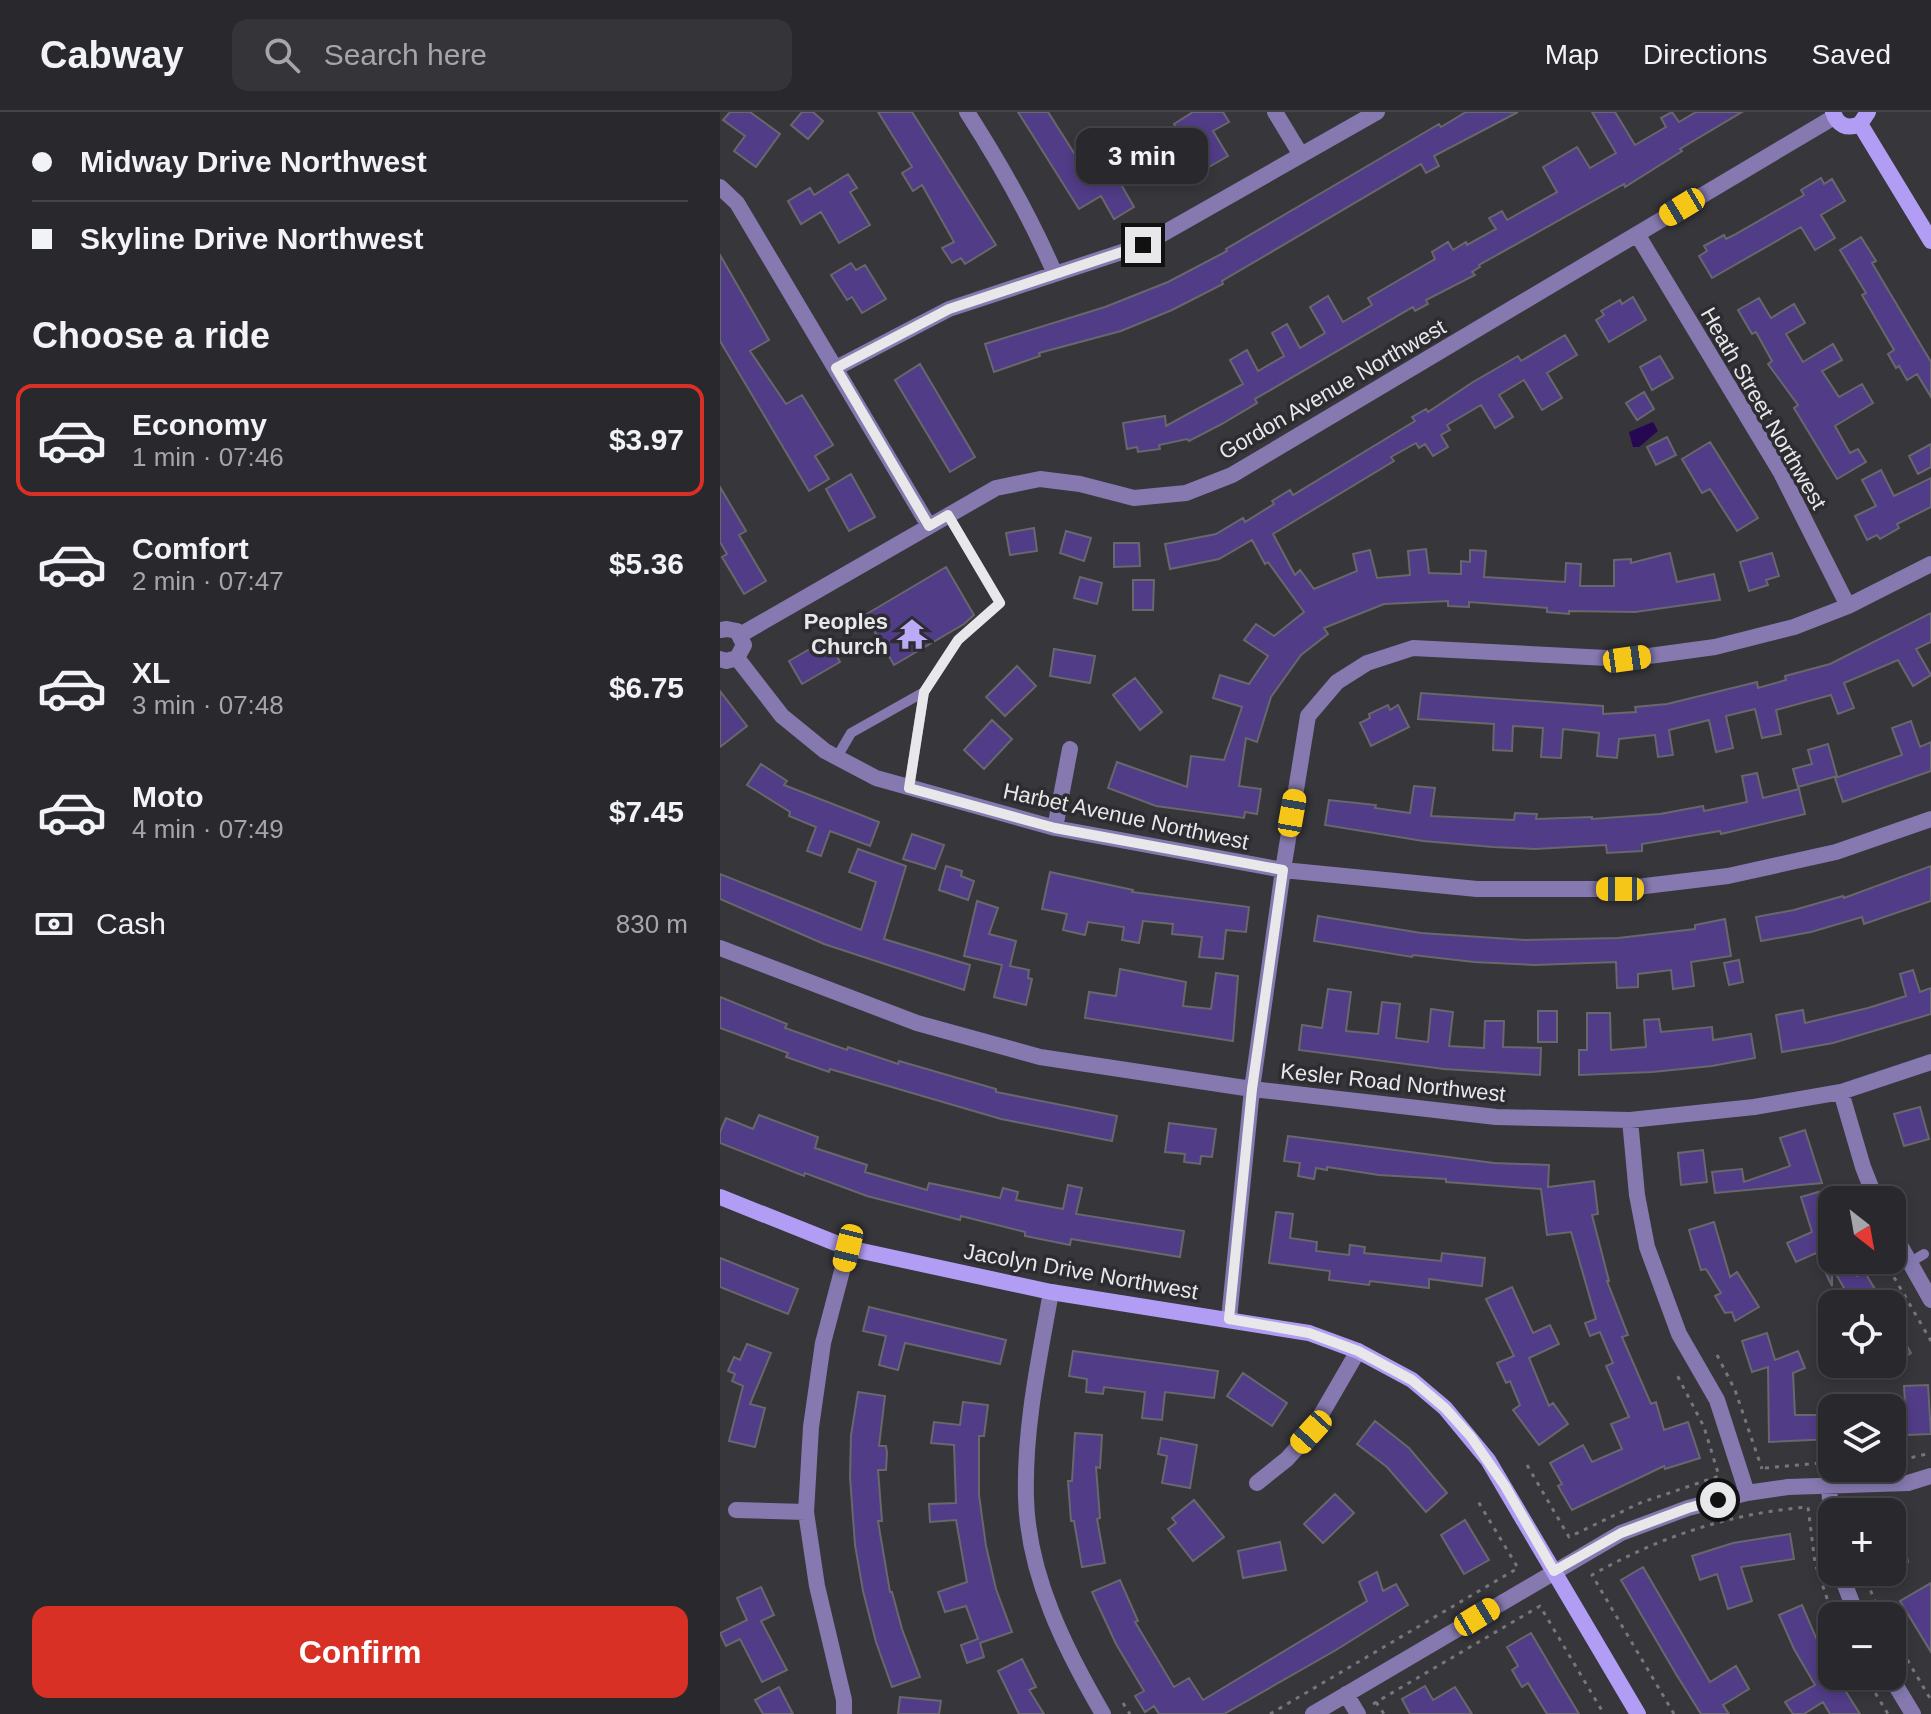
<!DOCTYPE html>
<html lang="en">
<head>
<meta charset="utf-8">
<style>
  body { margin:0; font-family:Arial,sans-serif; background:#353438; color:#f1f3f6; height:100vh; display:flex; flex-direction:column; font-size:30px; white-space:nowrap }
  * { box-sizing:border-box; margin:0 }
  p { font-size:26px; color:#a5a6a9 }
  .icon { flex:none; width:44px; height:44px; fill:none; stroke:currentColor; stroke-width:2; stroke-linecap:round; stroke-linejoin:round }
  .map { position:relative; flex:1; overflow:hidden }
  .drawer { display:flex; flex-direction:column; background:#29282c; width:720px }
  .drawer>* { flex:none }
  .banner { display:grid; align-content:center; height:176px; padding:0 32px; background:#29282c }
  .needle { width:52px; rotate:149deg }
  .buttons { position:absolute; left:1098px; top:1074px; display:grid; gap:16px }
  .buttons a { display:grid; place-items:center; width:88px; height:88px; border-radius:16px; background:#29282c; box-shadow:0 4px 12px #0003,0 0 0 2px #454448; font-size:40px }
  .end { position:absolute; width:36px; height:36px; margin:-18px; border:10px solid #e8e7ea; background:#111; box-shadow:0 0 0 4px #111 }
  .from { border-radius:50% }
  .bubble { position:absolute; height:56px; border-radius:16px; background:#29282c; box-shadow:0 4px 12px #0003,0 0 0 2px #454448; font-size:26px; font-weight:600; line-height:56px; text-align:center }
  .car { position:absolute; width:24px; height:48px; margin:-24px -12px; border-radius:10px; box-shadow:0 0 6px 2px #0007; background:linear-gradient(#f5c518 24%,#345 0 40%,#f5c518 0 76%,#345 0 86%,#f5c518 0) }
  .banner b { display:flex; align-items:center; gap:28px; height:76px; font-size:30px }
  .banner b+b { border-top:2px solid #454448 }
  .banner i { width:20px; height:20px; background:#f1f3f6 }
  ul { padding:0; list-style:none }
  li { display:flex; align-items:center; gap:24px; height:112px; margin:0 16px 12px; padding:0 16px; border:4px solid transparent; border-radius:16px }
  li div { flex:1 }
  li b { display:block; font-size:30px }
  li em { font-style:normal; font-weight:600 }
  li.active { border-color:#d93025 }
  li>.icon { width:72px; height:72px; stroke-width:1.5 }
  h2 { padding:0 32px; font-size:36px; line-height:96px }
  .pay { display:flex; align-items:center; gap:20px; height:88px; padding:0 32px; font-size:30px }
  .pay p { margin-inline-start:auto }
  .primary-button { display:flex; gap:16px; margin-top:auto; padding:16px 32px }
  .primary-button a { flex:1; height:92px; border-radius:16px; background:#d93025; color:#fff; font-size:32px; font-weight:600; line-height:92px; text-align:center }
  header { display:flex; align-items:center; gap:48px; box-sizing:border-box; height:112px; padding:0 40px; background:#29282c; border-bottom:2px solid #454448 }
  header strong { font-size:38px }
  nav { display:flex; gap:44px; margin-inline-start:auto; font-size:28px }
  .search { width:560px; height:72px; background:#353438; display:flex; align-items:center; gap:20px; box-sizing:border-box; padding:0 28px; border-radius:16px; color:#a5a6a9; font-size:30px }
  main { display:flex; flex:1; min-height:0 }
  .map>svg:first-child { display:block }
</style>
</head>
<body>
<header>
<strong>Cabway</strong>
<div class="search"><svg class="icon" aria-label="search" viewBox="0 0 24 24"><circle cx="10" cy="10" r="6"/><path d="M15 15l6 6"/></svg>Search here</div>
<nav><a>Map</a><a>Directions</a><a>Saved</a></nav>
</header>
<main>
<section class="drawer">
<div class="banner">
<b><i class="from"></i>Midway Drive Northwest</b>
<b><i></i>Skyline Drive Northwest</b>
</div>
<h2>Choose a ride</h2>
<ul>
<li class="active"><svg class="icon" aria-label="car" viewBox="0 0 24 24"><path d="M5 17H2v-5l4-1 3-4h7l3 4 3 1v5h-3M9 17h6M6 11h13"/><circle cx="7" cy="17" r="2"/><circle cx="17" cy="17" r="2"/></svg><div><b>Economy</b><p>1 min · 07:46</p></div><em>$3.97</em></li>
<li><svg class="icon" aria-label="car" viewBox="0 0 24 24"><path d="M5 17H2v-5l4-1 3-4h7l3 4 3 1v5h-3M9 17h6M6 11h13"/><circle cx="7" cy="17" r="2"/><circle cx="17" cy="17" r="2"/></svg><div><b>Comfort</b><p>2 min · 07:47</p></div><em>$5.36</em></li>
<li><svg class="icon" aria-label="car" viewBox="0 0 24 24"><path d="M5 17H2v-5l4-1 3-4h7l3 4 3 1v5h-3M9 17h6M6 11h13"/><circle cx="7" cy="17" r="2"/><circle cx="17" cy="17" r="2"/></svg><div><b>XL</b><p>3 min · 07:48</p></div><em>$6.75</em></li>
<li><svg class="icon" aria-label="car" viewBox="0 0 24 24"><path d="M5 17H2v-5l4-1 3-4h7l3 4 3 1v5h-3M9 17h6M6 11h13"/><circle cx="7" cy="17" r="2"/><circle cx="17" cy="17" r="2"/></svg><div><b>Moto</b><p>4 min · 07:49</p></div><em>$7.45</em></li>
</ul>
<div class="pay"><svg class="icon" aria-label="cash" viewBox="0 0 24 24"><path d="M3 7h18v10H3z"/><circle cx="12" cy="12" r="2"/></svg>Cash<p>830 m</p></div>
<div class="primary-button"><a>Confirm</a></div>
</section>
<div class="map">
<svg width="1211" height="1602" viewBox="0 0 1211 1602">
  <rect width="100%" height="100%" fill="#37363b"/>
  <path fill="#260752" d="M933,310L938,319L919,335H913L909,320Z"/>
  <path fill="#513c87" stroke="#68676c" stroke-width="2" d="M10,0H30L60,22L36,55L14,39L25,24L3,8Z
    M82,0H93L103,9L88,27L71,13Z
    M158,0H192L276,133L245,152L241,146L232,151L222,136L234,130L202,73L193,79L182,61L192,55Z
    M298,0H328L368,63L410,38L421,57L399,69L414,95L394,107L381,84L359,97Z
    M473,0H503L509,10L493,19L508,44L489,55L469,22L462,26L454,12Z
    M746,0H798L714,44L719,54L706,61L701,52L502,169L503,172L452,198L401,219L319,241L320,244L274,260L265,232L385,195L448,170L507,139L506,137L719,12L721,15Z
    M872,0H895L915,33L946,15L941,6L952,0L959,10L976,0H1022L960,37L962,39L905,75L904,72L759,153L760,155L752,160L755,163L706,188L708,192L695,199L693,195L535,287L537,291L502,312L469,329L467,327L439,333L440,337L418,340L417,335L407,337L403,311L445,304L446,314L523,272L510,248L527,238L538,259L564,244L552,221L567,212L580,236L605,221L590,195L608,184L623,210L652,193L648,186L715,147L712,140L728,130L733,138L746,130L747,133L776,117L769,106L782,99L787,108L837,80L823,55L857,35L870,56L896,41Z
    M128,62L137,76L130,80L150,113L119,131L101,100L81,112L68,89L90,76L94,83Z
    M1101,66L1104,72L1112,67L1125,89L1101,103L1115,126L1095,138L1081,115L992,166L979,144L987,139L984,134L1004,123L1006,127L1014,123L1084,83L1081,78Z
    M1141,125L1156,149L1152,151L1211,250V285L1197,262L1187,268L1179,254L1176,256L1168,242L1174,238L1142,183L1146,181L1120,138Z
    M0,143L49,228L30,239L66,292L82,283L113,333L95,344L109,367L89,379L0,229Z
    M131,151L136,158L145,153L166,187L142,201L132,185L127,188L111,163Z
    M913,185L926,208L889,230L876,208L884,203L881,199L900,188L902,192Z
    M1039,186L1051,206L1074,192L1085,211L1066,222L1083,250L1113,232L1122,248L1102,259L1119,285L1142,272L1153,291L1115,314L1130,341L1138,337L1146,350L1117,367L1074,296L1078,293L1048,252L1052,249L1036,220L1032,222L1018,198Z
    M845,223L857,243L827,261L842,286L822,298L804,268L779,283L793,305L775,316L761,293L727,313L730,318L721,323L728,335L713,344L705,332L699,336L696,331L671,345L674,349L553,422L575,463L580,458L594,477L637,459L633,442L650,438L657,466L690,463L688,439L706,437L709,461L741,462V449L750,450V438L766,439L764,465L845,470L846,451L861,452L860,474H894V448L911,447V451L950,441L957,470L994,462L1000,488L915,500L849,499V502L827,500V496L803,494L749,490V495L728,494V489L664,492L604,516L608,522L581,543L551,585L537,630L526,626L519,674L541,677L537,702L525,700L524,706L436,694L388,676L397,650L467,675L471,644L504,648L522,595L493,586L500,563L529,572L548,544L524,528L536,512L554,524L584,500L548,450L545,452L532,428L499,447L450,457L445,432L496,422L523,406L525,410L554,392L552,389L570,378L573,383L695,309L692,305L706,297L708,300L753,270L798,244L801,249Z
    M940,244L953,266L932,278L920,255Z
    M200,252L255,345L230,360L175,268Z
    M924,280L934,297L917,308L906,291Z
    M947,325L956,343L936,353L927,335Z
    M990,330L1038,406L1017,419L990,377L982,381L962,347Z
    M1211,332V355L1198,362L1189,344Z
    M1161,358L1174,384L1211,366V395L1177,412L1179,416L1160,427L1157,423L1147,428L1135,404L1156,394L1142,368Z
    M131,362L155,405L129,419L106,377Z
    M0,375L26,419L19,423L46,469L24,482L2,445L7,442L0,430Z
    M314,416L317,439L290,443L286,421Z
    M346,419L371,426L364,449L340,441Z
    M394,431H419L420,454L394,455Z
    M1052,441L1059,464L1046,468L1048,473L1029,479L1020,450Z
    M226,455L254,503L244,512L174,553L145,503Z
    M360,465L382,471L377,492L354,486Z
    M413,468H434L433,498H413Z
    M1211,501V530L1196,537L1211,563L1193,574L1178,548L1124,571L1134,596L1118,602L1111,583L1056,598L1061,622L1042,626L1035,597L1006,604L1013,636L996,640L989,608L949,618L953,643L938,645L935,623L899,627L897,646L877,644L879,621L843,617L841,646L821,645L823,616L793,614L792,639L773,638L774,612L698,607L701,581L883,594V602L916,600L915,595L947,592L1037,570L1038,576L1066,568L1065,564L1110,552Z
    M107,527L120,550L82,572L69,549Z
    M334,537L375,544L370,571L330,564Z
    M297,554L316,574L285,604L266,585Z
    M415,566L442,600L420,618L393,583Z
    M0,579L27,614L0,635Z
    M668,593L670,598L678,593L689,615L651,634L640,611L650,606L649,602Z
    M272,608L292,627L264,657L244,638Z
    M1191,609L1200,635L1211,630V659L1123,690L1115,666L1182,643L1172,616Z
    M1108,632L1117,664L1078,675L1073,657L1092,652L1088,638Z
    M41,652L67,669L64,673L159,710L150,734L110,719L101,744L87,739L96,715L69,704L70,700L27,673Z
    M1037,661L1043,686L1079,677L1085,702L1001,722L1000,719L922,732V739L887,741L886,733L815,737L773,735L703,729L605,713L609,688L656,693L655,696L690,701L694,674L715,676L711,704L794,708L795,701L817,702L816,707L872,705V707L940,702L983,694L984,699L1027,690L1022,664Z
    M192,722L224,733L215,757L183,747Z
    M138,737L186,754L164,827L250,853L244,878L104,832L0,787V762L141,818L156,770L129,760Z
    M226,754L242,759L241,764L254,769L248,788L219,778Z
    M1211,754V789L1144,812L1142,805L1091,820L1041,829L1036,805L1074,798L1123,784L1124,786Z
    M330,760L413,778L412,780L529,795L526,820L506,818L503,847L479,845L482,825L452,822L453,812L423,809L419,831L402,828L404,815L368,810L365,823L343,818L347,802L322,797Z
    M257,789L278,796L269,822L296,829L290,854L309,858L308,866L312,867L306,893L274,885L282,853L244,844Z
    M598,804L701,821L805,828L898,826L975,817V813L1005,807L1011,844L971,850L974,874L953,877L951,858L918,862V875L897,876L896,850L814,853L754,850L693,843L692,845L594,829Z
    M1019,848L1023,870L1009,873L1004,851Z
    M400,857L466,870L463,894L491,897L496,861L518,864L513,929L365,906L369,880L396,884Z
    M1193,858L1200,880L1211,876V902L1113,931L1062,940L1056,903L1083,898L1085,911L1148,896L1186,884L1180,862Z
    M608,877L631,880L626,919L658,922L662,890L680,892L676,926L708,930L711,897L733,900L729,934L764,936L765,909H784L783,935L821,936L820,963L724,957L579,938L582,913L602,916Z
    M0,885L67,912L65,916L127,938L128,935L178,952L179,949L276,977V980L397,1004L392,1029L281,1007L110,957L109,960L66,945L68,941L0,916Z
    M818,899H837V930H818Z
    M867,901H890L891,938L926,935L924,908L939,907L941,920L992,915L993,928L1031,922L1035,946L992,954L932,960L859,963V938H867Z
    M1200,995L1209,1027L1184,1034L1174,1002Z
    M39,1003L98,1025L95,1036L147,1053L145,1060L207,1078L209,1071L280,1086L283,1076L298,1080L296,1088L343,1097L348,1073L362,1076L356,1102L464,1119L460,1145L351,1127L350,1133L305,1124V1120L241,1104L240,1108L147,1084L85,1061L84,1064L0,1031V1020L6,1006L33,1017Z
    M449,1011L496,1017L492,1045L481,1044L480,1052L464,1050L465,1042L445,1040Z
    M1085,1018L1102,1071L995,1081L992,1060L1022,1057L1024,1070L1070,1054L1060,1026Z
    M568,1024L774,1051L829,1053L828,1075L874,1069L878,1102L872,1103L889,1169H887L908,1223L902,1225L931,1292L936,1290L944,1318L968,1310L980,1346L945,1357L944,1354L852,1398L838,1374L842,1372L830,1351L863,1333L872,1350L902,1337L891,1312L909,1305L886,1254L893,1251L880,1220L870,1224L865,1211L876,1207L851,1120L827,1123L821,1077L726,1070V1067L659,1063L607,1055V1058L596,1056L594,1067L578,1064L580,1051L564,1049Z
    M983,1038L987,1070L961,1073L958,1041Z
    M1105,1078L1112,1098V1148H1130L1137,1164L1144,1159L1161,1187L1152,1192H1133L1112,1155V1174L1096,1141L1076,1150L1067,1131L1092,1120L1081,1085Z
    M556,1100L573,1102L570,1126L597,1130L596,1139L629,1143L630,1133L645,1135L644,1141L721,1149L722,1141L765,1146L762,1174L709,1167V1176L650,1169L649,1173L609,1168L610,1159L549,1151Z
    M994,1110L1010,1165L1017,1160L1039,1195L1015,1209L1012,1200L1005,1201L995,1184L1001,1181L986,1157L981,1158L969,1118Z
    M0,1146L78,1177L68,1202L0,1175Z
    M792,1175L813,1221L830,1213L839,1232L809,1246L829,1294L833,1291L848,1312L819,1333L793,1298L800,1293L790,1269L786,1271L777,1251L794,1244L766,1187Z
    M149,1195L286,1228L280,1252L185,1231L178,1258L159,1253L166,1224L143,1219Z
    M1172,1209L1191,1241L1172,1253Z
    M1047,1221L1055,1248L1078,1239L1085,1256L1073,1261L1075,1303H1112V1327L1049,1330L1048,1255L1032,1260L1022,1229Z
    M27,1232L51,1241L30,1292L45,1296L35,1335L9,1329L23,1274L12,1269L15,1262L8,1259L14,1245L20,1248Z
    M353,1239L498,1259L494,1286L445,1280L442,1308L422,1306L425,1280L384,1275L383,1282L366,1280L367,1267L349,1264Z
    M523,1261L567,1291L552,1314L507,1284Z
    M1208,1273L1211,1322L1187,1323L1184,1274Z
    M138,1280L165,1284L159,1334H166L167,1341L166,1358H158L162,1409H158L170,1480H172L182,1517L200,1565L172,1575L156,1530L143,1479L135,1433L130,1365L131,1323Z
    M243,1290L268,1293L264,1324H259V1383L266,1434L276,1477L292,1520L260,1531L264,1545L247,1551L241,1533L258,1527L246,1494L225,1500L218,1480L247,1470L236,1408L210,1410L209,1392L236,1391L234,1333L211,1331L214,1310L240,1313Z
    M655,1309L689,1336L727,1381L706,1400L667,1355L637,1332Z
    M355,1321L382,1323L380,1356L376,1355L380,1406L377,1407L385,1451L362,1455L354,1409H351L348,1369H352Z
    M441,1326L477,1333L470,1376L442,1371L447,1344L438,1342Z
    M615,1382L634,1401L603,1431L584,1412Z
    M474,1388L504,1425L473,1449L448,1417L456,1411L452,1406Z
    M1180,1402L1188,1450L1172,1453V1403Z
    M745,1408L769,1448L744,1462L721,1423Z
    M1070,1422L1074,1447L1021,1455L1032,1489L1008,1497L997,1462L980,1468L972,1444L1013,1431Z
    M560,1430L566,1458L523,1466L518,1439Z
    M923,1455L990,1570L1016,1554L1029,1577L1003,1593L1009,1602H981L956,1562L901,1468Z
    M657,1460L663,1479L676,1472L688,1493L616,1538L504,1602H439L434,1594L425,1600L415,1584L424,1579L396,1532L372,1480L400,1468L418,1509L415,1510L454,1575L469,1566L483,1588L647,1489L639,1470Z
    M1211,1471V1540L1180,1489Z
    M41,1475L54,1503L41,1509L67,1558L42,1570L20,1527L6,1534L0,1521L27,1508L17,1486Z
    M1082,1493L1102,1540L1104,1539L1112,1553V1564H1116L1140,1602H1110L1103,1590L1084,1602H1073L1065,1590L1095,1573L1074,1537L1059,1503Z
    M811,1521L838,1567L859,1602H827L808,1571L802,1575L792,1558L798,1554L787,1535Z
    M302,1547L316,1575L309,1578L324,1602H299L278,1559Z
    M705,1574L713,1588L735,1575L752,1602H690L682,1587Z
    M59,1575L73,1602H43L35,1588Z
    M180,1585L221,1589L219,1602H178Z"/>
  <g fill="none" stroke-linecap="round" stroke-linejoin="round">
    <path stroke="#77767a" stroke-width="3" stroke-dasharray="4 6" stroke-linecap="butt" d="M1164,1148L1211,1229
      M997,1243L1015,1278L1042,1357
      M1172,1350L1211,1341
      M807,1353L849,1425L920,1391L999,1364L984,1315L957,1263
      M1045,1356L1112,1350
      M1132,1394L1133,1400
      M1143,1460L1161,1504
      M1172,1522L1211,1588
      M1145,1564L1168,1602
      M656,1590L664,1602
      M403,1591L410,1602
      M653,1592L820,1494L884,1602
      M550,1602L798,1456L756,1386
      M954,1602L872,1463C939,1425 1011,1401 1088,1395L1095,1451L1113,1504"/>
    <path stroke="#8579af" stroke-width="10" d="M117,645L131,621L204,580
      M189,676L204,580L238,528L280,491L228,403
      M1189,1151L1204,1142"/>
    <path stroke="#8579af" stroke-width="16" d="M247,0C281,53 310,104 335,162
      M555,0L581,43
      M0,75L17,91L209,414
      M917,122L1060,359L1128,494
      M116,256L229,197L423,133L657,0
      M0,518L7,517L17,519L24,533L17,546L6,549L0,547
      M20,523L276,376L320,367L360,372L414,386L466,381L512,363L1114,5
      M17,546L62,604L105,639L156,666L335,716L563,758L757,777H900L1008,764L1116,740L1211,707
      M335,716L350,637
      M0,836L197,911L320,945L532,977L776,1005L910,1008L1034,995L1121,980L1211,950
      M1121,980L1143,1055L1156,1088
      M910,1008L917,1083L927,1135L959,1222L997,1288L1027,1381
      M1172,1119L1211,1188
      M331,1180C319,1248 304,1316 306,1386C308,1463 345,1537 383,1602
      M509,1207L532,977L563,758L588,604L617,570L647,551L693,536L907,547L995,535L1074,515L1128,494L1211,452
      M537,1371L567,1347L591,1320L638,1239
      M1109,1373L1112,1420
      M16,1398L86,1400
      M1120,1460L1137,1504
      M1170,1564L1193,1602
      M626,1582L638,1602
      M124,1602V1588L97,1474L86,1400L91,1315L103,1231L128,1136
      M593,1602L901,1421L968,1396L1027,1381L1068,1375L1188,1371L1211,1364"/>
    <path stroke="#b19df3" stroke-width="16" d="M1113,0C1117,13 1127,18 1140,12L1148,0
      M1140,12L1211,129
      M0,1085L128,1136L331,1180L589,1221L638,1239L692,1268L725,1296L768,1348L918,1602"/>
  </g>
  <g fill="none" stroke-linecap="round" stroke-linejoin="round">
    <path stroke="#e8e7ea" stroke-width="10" d="M423,133L229,197L116,256L209,414L228,403L280,491L238,528L204,580L189,676L335,716L563,758L532,977L509,1207L589,1221L638,1239L692,1268L725,1296L751,1325L785,1374L834,1459L901,1421L968,1396L998,1388"/>
  </g>
  <defs>
    <symbol id="temple-bare" viewBox="-9 -9 18 18"><path d="M0-6L5-2H3V0L6.5 2.5H4V6H1.5V3h-3V6H-4V2.5H-6.5L-3 0V-2H-5Z" fill="#bbaaf6" stroke="#2d2c30" stroke-width="2.5" paint-order="stroke"/></symbol>
  </defs>
  <g fill-rule="evenodd">
    <use href="#temple-bare" x="170" y="500" width="44" height="44"/>
  </g>
  <g text-anchor="middle" stroke-width="7" stroke-linejoin="round" paint-order="stroke">
    <g font-size="22" fill="#e8e7ea" stroke="#2d2c30">
      <text transform="translate(612 277) rotate(-30)" y="8">Gordon Avenue Northwest</text>
      <text transform="translate(1044 296) rotate(60)" y="8">Heath Street Northwest</text>
      <text transform="translate(406 704) rotate(12)" y="8">Harbet Avenue Northwest</text>
      <text transform="translate(673 970) rotate(6)" y="8">Kesler Road Northwest</text>
      <text transform="translate(361 1159) rotate(10)" y="8">Jacolyn Drive Northwest</text>
    </g>
    <g font-size="22" font-weight="bold" fill="#e8e7ea" stroke="#2d2c30" text-anchor="end">
      <text x="168" y="517">Peoples<tspan x="168" dy="25">Church</tspan></text>
    </g>
  </g>
</svg>
<div class="buttons">
<a><svg class="needle" viewBox="-14 -14 28 28"><path d="M0-13l5 13h-10z" fill="#e53935"/><path d="M0 13l5-13h-10z" fill="#a5a6a9"/></svg></a>
<a><svg class="icon" aria-label="locate" viewBox="0 0 24 24"><circle cx="12" cy="12" r="6"/><path d="M12 2v4M12 18v4M2 12h4M18 12h4"/></svg></a>
<a><svg class="icon" aria-label="layers" viewBox="0 0 24 24"><path d="M12 4l9 5-9 5-9-5zM3 14l9 5 9-5"/></svg></a>
<a>+</a>
<a>−</a>
</div>
<i class="end from" style="left:998px;top:1388px"></i>
<i class="end" style="left:423px;top:133px"></i>
<div class="bubble" style="left:356px;top:16px;width:132px">3 min</div>
<i class="car" style="left:962px;top:95px;rotate:239deg"></i>
<i class="car" style="left:907px;top:547px;rotate:82deg"></i>
<i class="car" style="left:572px;top:701px;rotate:10deg"></i>
<i class="car" style="left:900px;top:777px;rotate:270deg"></i>
<i class="car" style="left:128px;top:1136px;rotate:194deg"></i>
<i class="car" style="left:591px;top:1320px;rotate:222deg"></i>
<i class="car" style="left:757px;top:1505px;rotate:59deg"></i>
</div>
</main>
</body>
</html>
